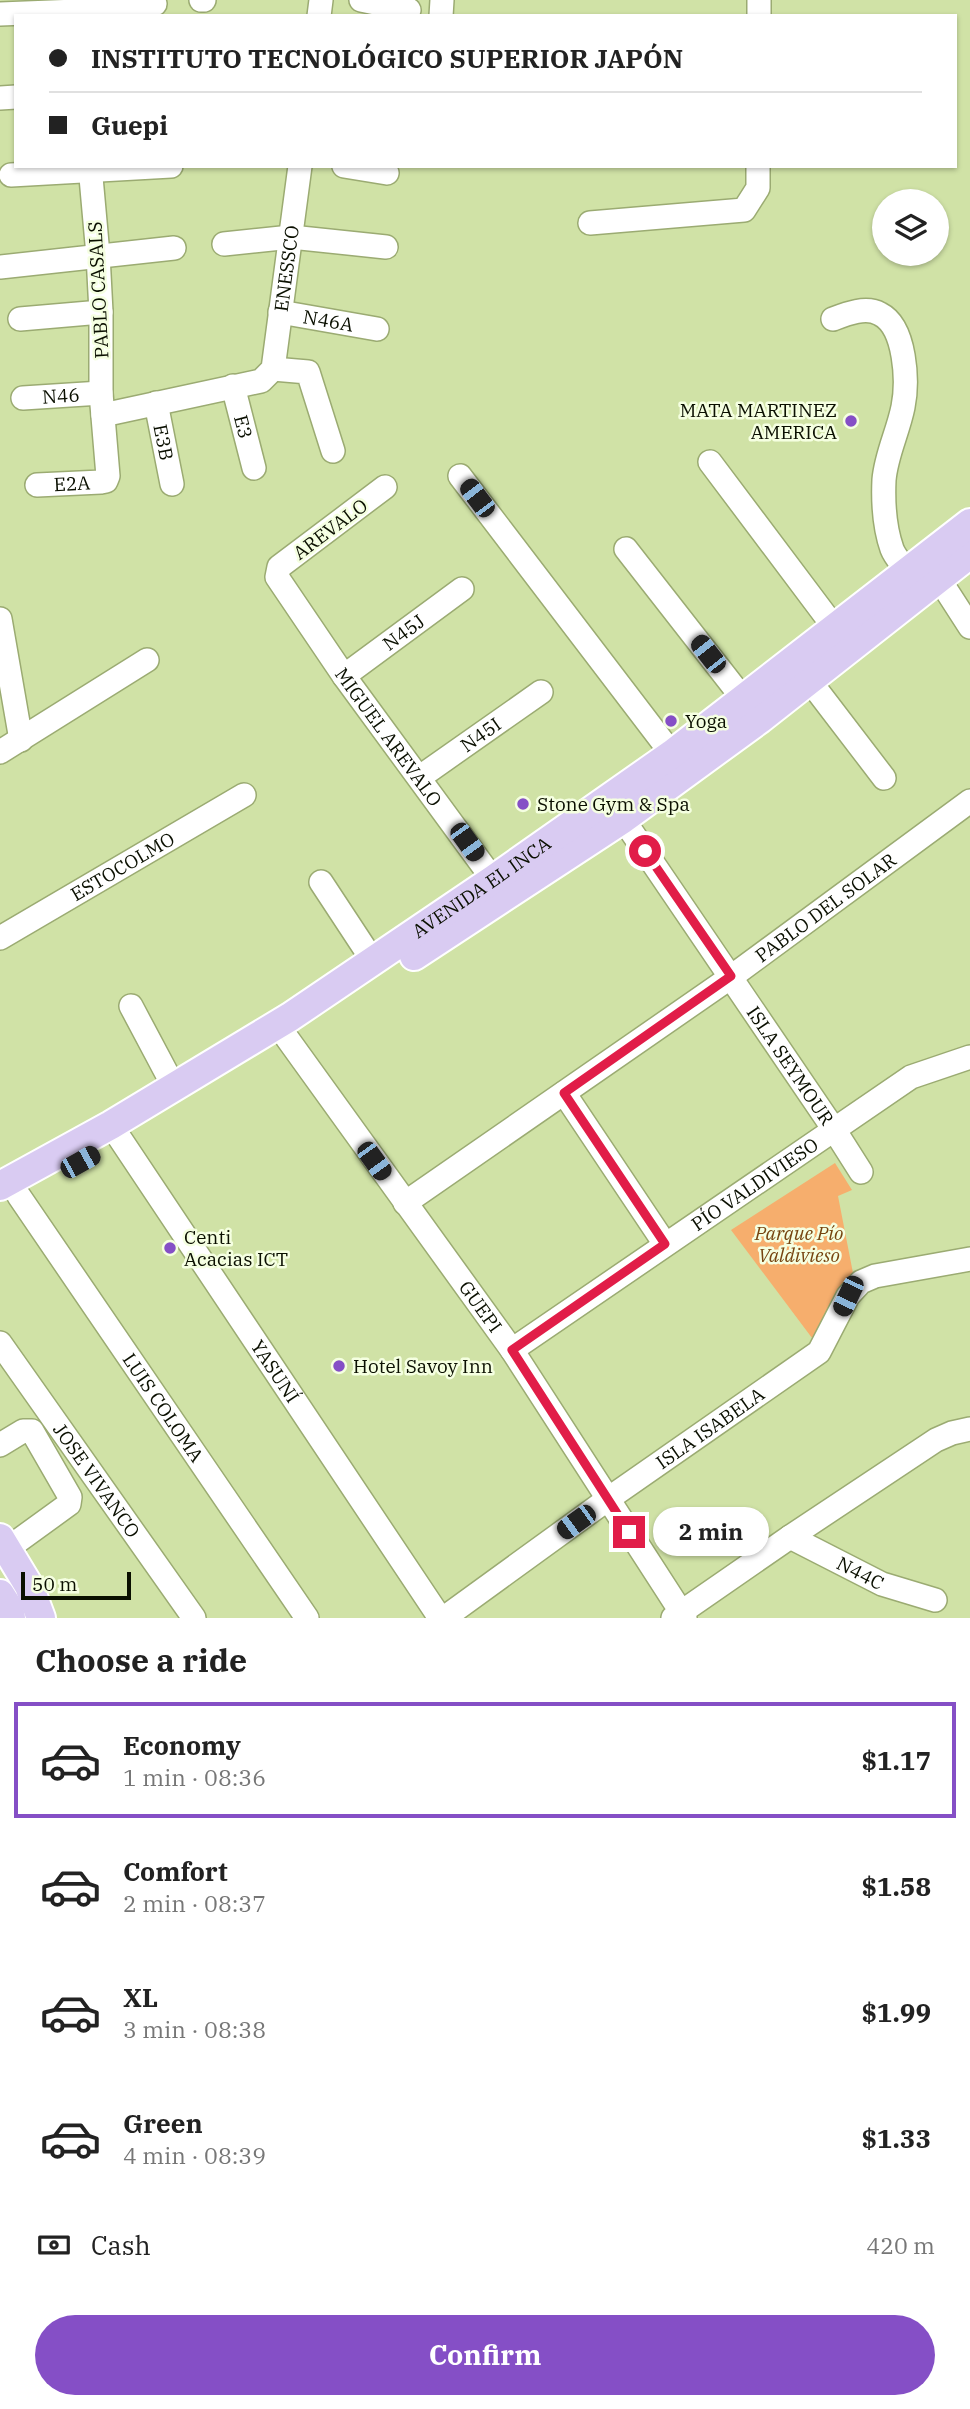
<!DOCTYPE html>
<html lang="en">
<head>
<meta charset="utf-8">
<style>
  body { margin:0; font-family:"IBM Plex Serif",serif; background:#f6f6f6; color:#222; height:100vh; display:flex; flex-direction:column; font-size:26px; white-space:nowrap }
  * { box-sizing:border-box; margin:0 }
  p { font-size:23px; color:#767676 }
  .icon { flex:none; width:38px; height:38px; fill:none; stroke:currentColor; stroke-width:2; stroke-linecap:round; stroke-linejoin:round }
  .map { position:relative; height:1618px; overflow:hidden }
  .details { display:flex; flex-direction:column; background:#fff; flex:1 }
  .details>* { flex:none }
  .hud { position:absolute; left:14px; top:14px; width:943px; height:154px; border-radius:0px; box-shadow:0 2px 5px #0004; display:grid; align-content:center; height:154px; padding:0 35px; background:#fff }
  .buttons { position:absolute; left:872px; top:189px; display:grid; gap:14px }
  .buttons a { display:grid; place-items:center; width:77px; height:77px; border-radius:50%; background:#fff; box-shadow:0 2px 5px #0004; font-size:35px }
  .scale { position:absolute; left:21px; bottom:18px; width:110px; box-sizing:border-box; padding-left:7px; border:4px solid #0a0f00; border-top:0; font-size:19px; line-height:24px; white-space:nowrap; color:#0a0f00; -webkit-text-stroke:5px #f5ffe1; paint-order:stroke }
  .end { position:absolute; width:32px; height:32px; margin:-16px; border:9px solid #e11d48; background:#fff; box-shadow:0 0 0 4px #fff }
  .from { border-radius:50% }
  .bubble { position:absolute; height:49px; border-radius:24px; background:#fff; box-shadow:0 2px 5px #0004; font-size:23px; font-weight:800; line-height:49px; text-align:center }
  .car { position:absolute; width:21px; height:42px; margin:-21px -10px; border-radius:9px; box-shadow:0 0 5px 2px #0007; background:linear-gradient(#222 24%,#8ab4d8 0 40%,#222 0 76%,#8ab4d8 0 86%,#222 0) }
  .hud b { display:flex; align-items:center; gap:24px; height:66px; font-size:26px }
  .hud b+b { border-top:2px solid #e0e0e0 }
  .hud i { width:18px; height:18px; background:#222 }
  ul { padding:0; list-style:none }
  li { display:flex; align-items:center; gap:21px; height:116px; margin:0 14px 10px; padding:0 21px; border:4px solid transparent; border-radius:0px }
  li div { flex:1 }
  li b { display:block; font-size:26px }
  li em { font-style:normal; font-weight:800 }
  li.on { border-color:#854fc6 }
  li>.icon { width:63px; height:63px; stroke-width:1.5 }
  h2 { padding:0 35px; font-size:32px; line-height:84px }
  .pay { display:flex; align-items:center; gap:18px; height:77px; padding:0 35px; font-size:26px }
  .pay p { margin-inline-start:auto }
  .cta { display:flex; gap:14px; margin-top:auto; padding:14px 35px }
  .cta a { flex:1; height:80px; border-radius:42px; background:#854fc6; color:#fff; font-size:28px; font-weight:800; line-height:80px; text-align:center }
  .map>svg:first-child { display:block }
</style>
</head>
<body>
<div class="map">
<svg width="970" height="1618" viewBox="0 0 970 1618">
  <rect width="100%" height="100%" fill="#d0e2a6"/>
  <path fill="#f6ae6d" d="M835,1163L852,1190L838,1196L853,1273L815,1342L731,1230Z"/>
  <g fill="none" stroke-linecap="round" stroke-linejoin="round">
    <defs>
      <g id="minor">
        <path d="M201,0H204"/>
        <path d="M361,0L409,10"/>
        <path d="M0,14L77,11L155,4"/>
        <path d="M319,16L321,0"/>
        <path d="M441,16L442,0"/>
        <path d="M759,16V0"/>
        <path d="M0,98L16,97"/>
        <path d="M344,166L387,173"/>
        <path d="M11,175L171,166"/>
        <path d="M590,223L744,210L758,188V166"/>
        <path d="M224,244L291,237L386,247"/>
        <path d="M0,267L174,248"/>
        <path id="s1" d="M280,312L377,329"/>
        <path d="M20,319L101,312"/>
        <path d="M833,319C846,314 866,306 880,314C906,327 908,382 903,407C898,432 886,455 884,480C883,502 885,529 892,549C895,557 902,564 907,571"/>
        <path d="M273,369L308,372L333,451"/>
        <path id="s2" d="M233,386L254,468"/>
        <path id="s3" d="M23,398L101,393"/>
        <path id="s4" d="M156,403L172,484"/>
        <path id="s5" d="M103,415L261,381L273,369L300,166"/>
        <path d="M710,462L834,627"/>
        <path d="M460,476L672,754"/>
        <path id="s6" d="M37,485L101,482L106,481L108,476L101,393V312L98,255L90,166"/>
        <path id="s7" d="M385,487L279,567L277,577L344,676L503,893"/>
        <path d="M626,549L744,700"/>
        <path d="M930,565L970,627"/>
        <path d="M0,619L21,740"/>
        <path id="s8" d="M344,676L462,589"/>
        <path d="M809,680L884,778"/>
        <path d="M0,752L147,660"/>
        <path id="s9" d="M420,777L541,692"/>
        <path id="s10" d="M623,819L835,1131L861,1172"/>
        <path d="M321,882L373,961"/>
        <path id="s11" d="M0,938L244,795"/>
        <path d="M131,1006L174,1087"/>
        <path id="s12" d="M287,1038L512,1350L685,1618"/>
        <path d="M564,1093L665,1244"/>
        <path id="s13" d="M111,1125L440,1618"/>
        <path id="s14" d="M19,1196L307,1618"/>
        <path id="s15" d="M405,1203L731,977L970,801"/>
        <path id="s16" d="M0,1343L194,1618"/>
        <path id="s17" d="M512,1350L911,1077L970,1057"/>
        <path d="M0,1445L23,1431H32L70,1497L69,1504L7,1549"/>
        <path id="s18" d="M790,1537L882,1584L935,1600"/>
        <path id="s19" d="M444,1618L608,1499L819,1352L848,1296L861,1282L875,1276L970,1259"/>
        <path d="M673,1618L790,1537L936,1440L952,1433L970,1429"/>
      </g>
      <g id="major">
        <path d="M414,956L623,819L760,719L970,554"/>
        <path id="s20" d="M0,1186L111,1125L290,1017L494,879L672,754L970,523"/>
        <path d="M0,1538L29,1586L41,1618"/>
        <path d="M0,1594L9,1608L11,1618"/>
      </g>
    </defs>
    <use href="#minor" stroke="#9bab72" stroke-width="26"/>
    <use href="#major" stroke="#fff" stroke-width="32"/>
    <use href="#minor" stroke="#fff" stroke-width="23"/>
    <use href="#major" stroke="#d9cbf2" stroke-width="28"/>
  </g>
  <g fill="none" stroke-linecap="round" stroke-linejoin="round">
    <path stroke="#e11d48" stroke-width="9" d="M629,1532L512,1350L665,1244L564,1093L731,976L645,851"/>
  </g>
  <g fill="#854fc6" stroke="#f5ffe1" stroke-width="2.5">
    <circle cx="851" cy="421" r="7"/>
    <circle cx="671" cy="721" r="7"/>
    <circle cx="523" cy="804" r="7"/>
    <circle cx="170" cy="1248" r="7"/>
    <circle cx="339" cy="1366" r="7"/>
  </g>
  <g text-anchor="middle" stroke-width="5" stroke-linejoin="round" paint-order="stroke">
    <g font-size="19" fill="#0a0f00" stroke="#f5ffe1">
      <text dy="7" stroke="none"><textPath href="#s5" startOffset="280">ENESSCO</textPath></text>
      <text transform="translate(98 290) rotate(-93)" y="7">PABLO CASALS</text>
      <text dy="7" stroke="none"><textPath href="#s1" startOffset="49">N46A</textPath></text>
      <text dy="7" stroke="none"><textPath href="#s3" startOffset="38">N46</textPath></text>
      <text dy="7" stroke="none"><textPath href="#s2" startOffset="42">E3</textPath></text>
      <text dy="7" stroke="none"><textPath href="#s4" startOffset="40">E3B</textPath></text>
      <text dy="7" stroke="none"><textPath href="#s6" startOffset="35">E2A</textPath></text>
      <text transform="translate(330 529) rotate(-37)" y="7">AREVALO</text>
      <text dy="7" stroke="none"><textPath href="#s8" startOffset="74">N45J</textPath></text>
      <text dy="7" stroke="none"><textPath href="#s9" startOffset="74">N45I</textPath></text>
      <text dy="7" stroke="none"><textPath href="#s7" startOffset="338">MIGUEL AREVALO</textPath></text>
      <text dy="7" stroke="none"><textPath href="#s11" startOffset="142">ESTOCOLMO</textPath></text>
      <text dy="7" stroke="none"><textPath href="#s20" startOffset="567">AVENIDA EL INCA</textPath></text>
      <text dy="7" stroke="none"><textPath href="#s15" startOffset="514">PABLO DEL SOLAR</textPath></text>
      <text dy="7" stroke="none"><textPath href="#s10" startOffset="298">ISLA SEYMOUR</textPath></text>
      <text dy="7" stroke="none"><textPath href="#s17" startOffset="294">PÍO VALDIVIESO</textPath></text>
      <text dy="7" stroke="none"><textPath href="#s12" startOffset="331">GUEPI</textPath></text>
      <text dy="7" stroke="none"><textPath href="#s13" startOffset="296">YASUNÍ</textPath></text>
      <text dy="7" stroke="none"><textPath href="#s14" startOffset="256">LUIS COLOMA</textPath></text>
      <text dy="7" stroke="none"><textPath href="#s19" startOffset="327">ISLA ISABELA</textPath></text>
      <text dy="7" stroke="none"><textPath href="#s16" startOffset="168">JOSE VIVANCO</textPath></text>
      <text dy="7" stroke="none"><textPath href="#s18" startOffset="79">N44C</textPath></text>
    </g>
    <g font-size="19" fill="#0a0f00" stroke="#f5ffe1" text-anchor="start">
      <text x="837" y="417" text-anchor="end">MATA MARTINEZ<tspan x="837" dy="22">AMERICA</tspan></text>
      <text x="685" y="728">Yoga</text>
      <text x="537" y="811">Stone Gym &amp; Spa</text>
      <text x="184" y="1244">Centi<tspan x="184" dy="22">Acacias ICT</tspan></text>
      <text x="353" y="1373">Hotel Savoy Inn</text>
    </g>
    <g font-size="19" font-style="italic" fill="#76440f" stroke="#f5ffe1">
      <text x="799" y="1240">Parque Pío<tspan x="799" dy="22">Valdivieso</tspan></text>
    </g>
  </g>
</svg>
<div class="buttons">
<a><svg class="icon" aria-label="layers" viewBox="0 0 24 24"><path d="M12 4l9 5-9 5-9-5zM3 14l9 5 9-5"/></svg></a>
</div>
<div class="scale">50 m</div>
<i class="end from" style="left:645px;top:851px"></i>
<i class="end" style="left:629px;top:1532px"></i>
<div class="bubble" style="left:653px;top:1507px;width:116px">2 min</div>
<i class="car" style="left:477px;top:498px;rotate:323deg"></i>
<i class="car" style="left:708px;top:654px;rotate:322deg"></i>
<i class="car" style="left:467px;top:842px;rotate:144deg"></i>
<i class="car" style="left:374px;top:1161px;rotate:144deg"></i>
<i class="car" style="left:80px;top:1162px;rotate:61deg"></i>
<i class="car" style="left:848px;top:1296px;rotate:205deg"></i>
<i class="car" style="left:576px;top:1522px;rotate:234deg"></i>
<div class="hud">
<b><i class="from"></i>INSTITUTO TECNOLÓGICO SUPERIOR JAPÓN</b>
<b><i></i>Guepi</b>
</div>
</div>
<section class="details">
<h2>Choose a ride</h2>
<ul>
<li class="on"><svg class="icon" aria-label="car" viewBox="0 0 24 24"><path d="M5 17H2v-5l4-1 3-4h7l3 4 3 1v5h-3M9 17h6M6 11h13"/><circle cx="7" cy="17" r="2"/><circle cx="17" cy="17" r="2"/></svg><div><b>Economy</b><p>1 min · 08:36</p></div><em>$1.17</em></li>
<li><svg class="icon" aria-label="car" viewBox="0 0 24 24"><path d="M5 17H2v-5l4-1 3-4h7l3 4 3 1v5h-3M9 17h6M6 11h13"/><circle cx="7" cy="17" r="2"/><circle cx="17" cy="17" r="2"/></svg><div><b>Comfort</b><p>2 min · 08:37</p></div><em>$1.58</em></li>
<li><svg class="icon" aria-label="car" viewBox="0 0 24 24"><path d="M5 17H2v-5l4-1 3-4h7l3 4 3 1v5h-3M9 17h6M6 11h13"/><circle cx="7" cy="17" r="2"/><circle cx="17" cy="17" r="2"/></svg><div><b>XL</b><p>3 min · 08:38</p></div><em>$1.99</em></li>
<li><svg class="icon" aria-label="car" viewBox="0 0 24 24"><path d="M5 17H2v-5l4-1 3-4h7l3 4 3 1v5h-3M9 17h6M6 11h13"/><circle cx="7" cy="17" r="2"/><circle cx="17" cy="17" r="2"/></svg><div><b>Green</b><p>4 min · 08:39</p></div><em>$1.33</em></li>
</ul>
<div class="pay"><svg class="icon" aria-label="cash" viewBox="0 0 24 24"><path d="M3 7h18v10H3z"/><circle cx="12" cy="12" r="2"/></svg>Cash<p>420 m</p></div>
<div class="cta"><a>Confirm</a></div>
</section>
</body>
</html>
